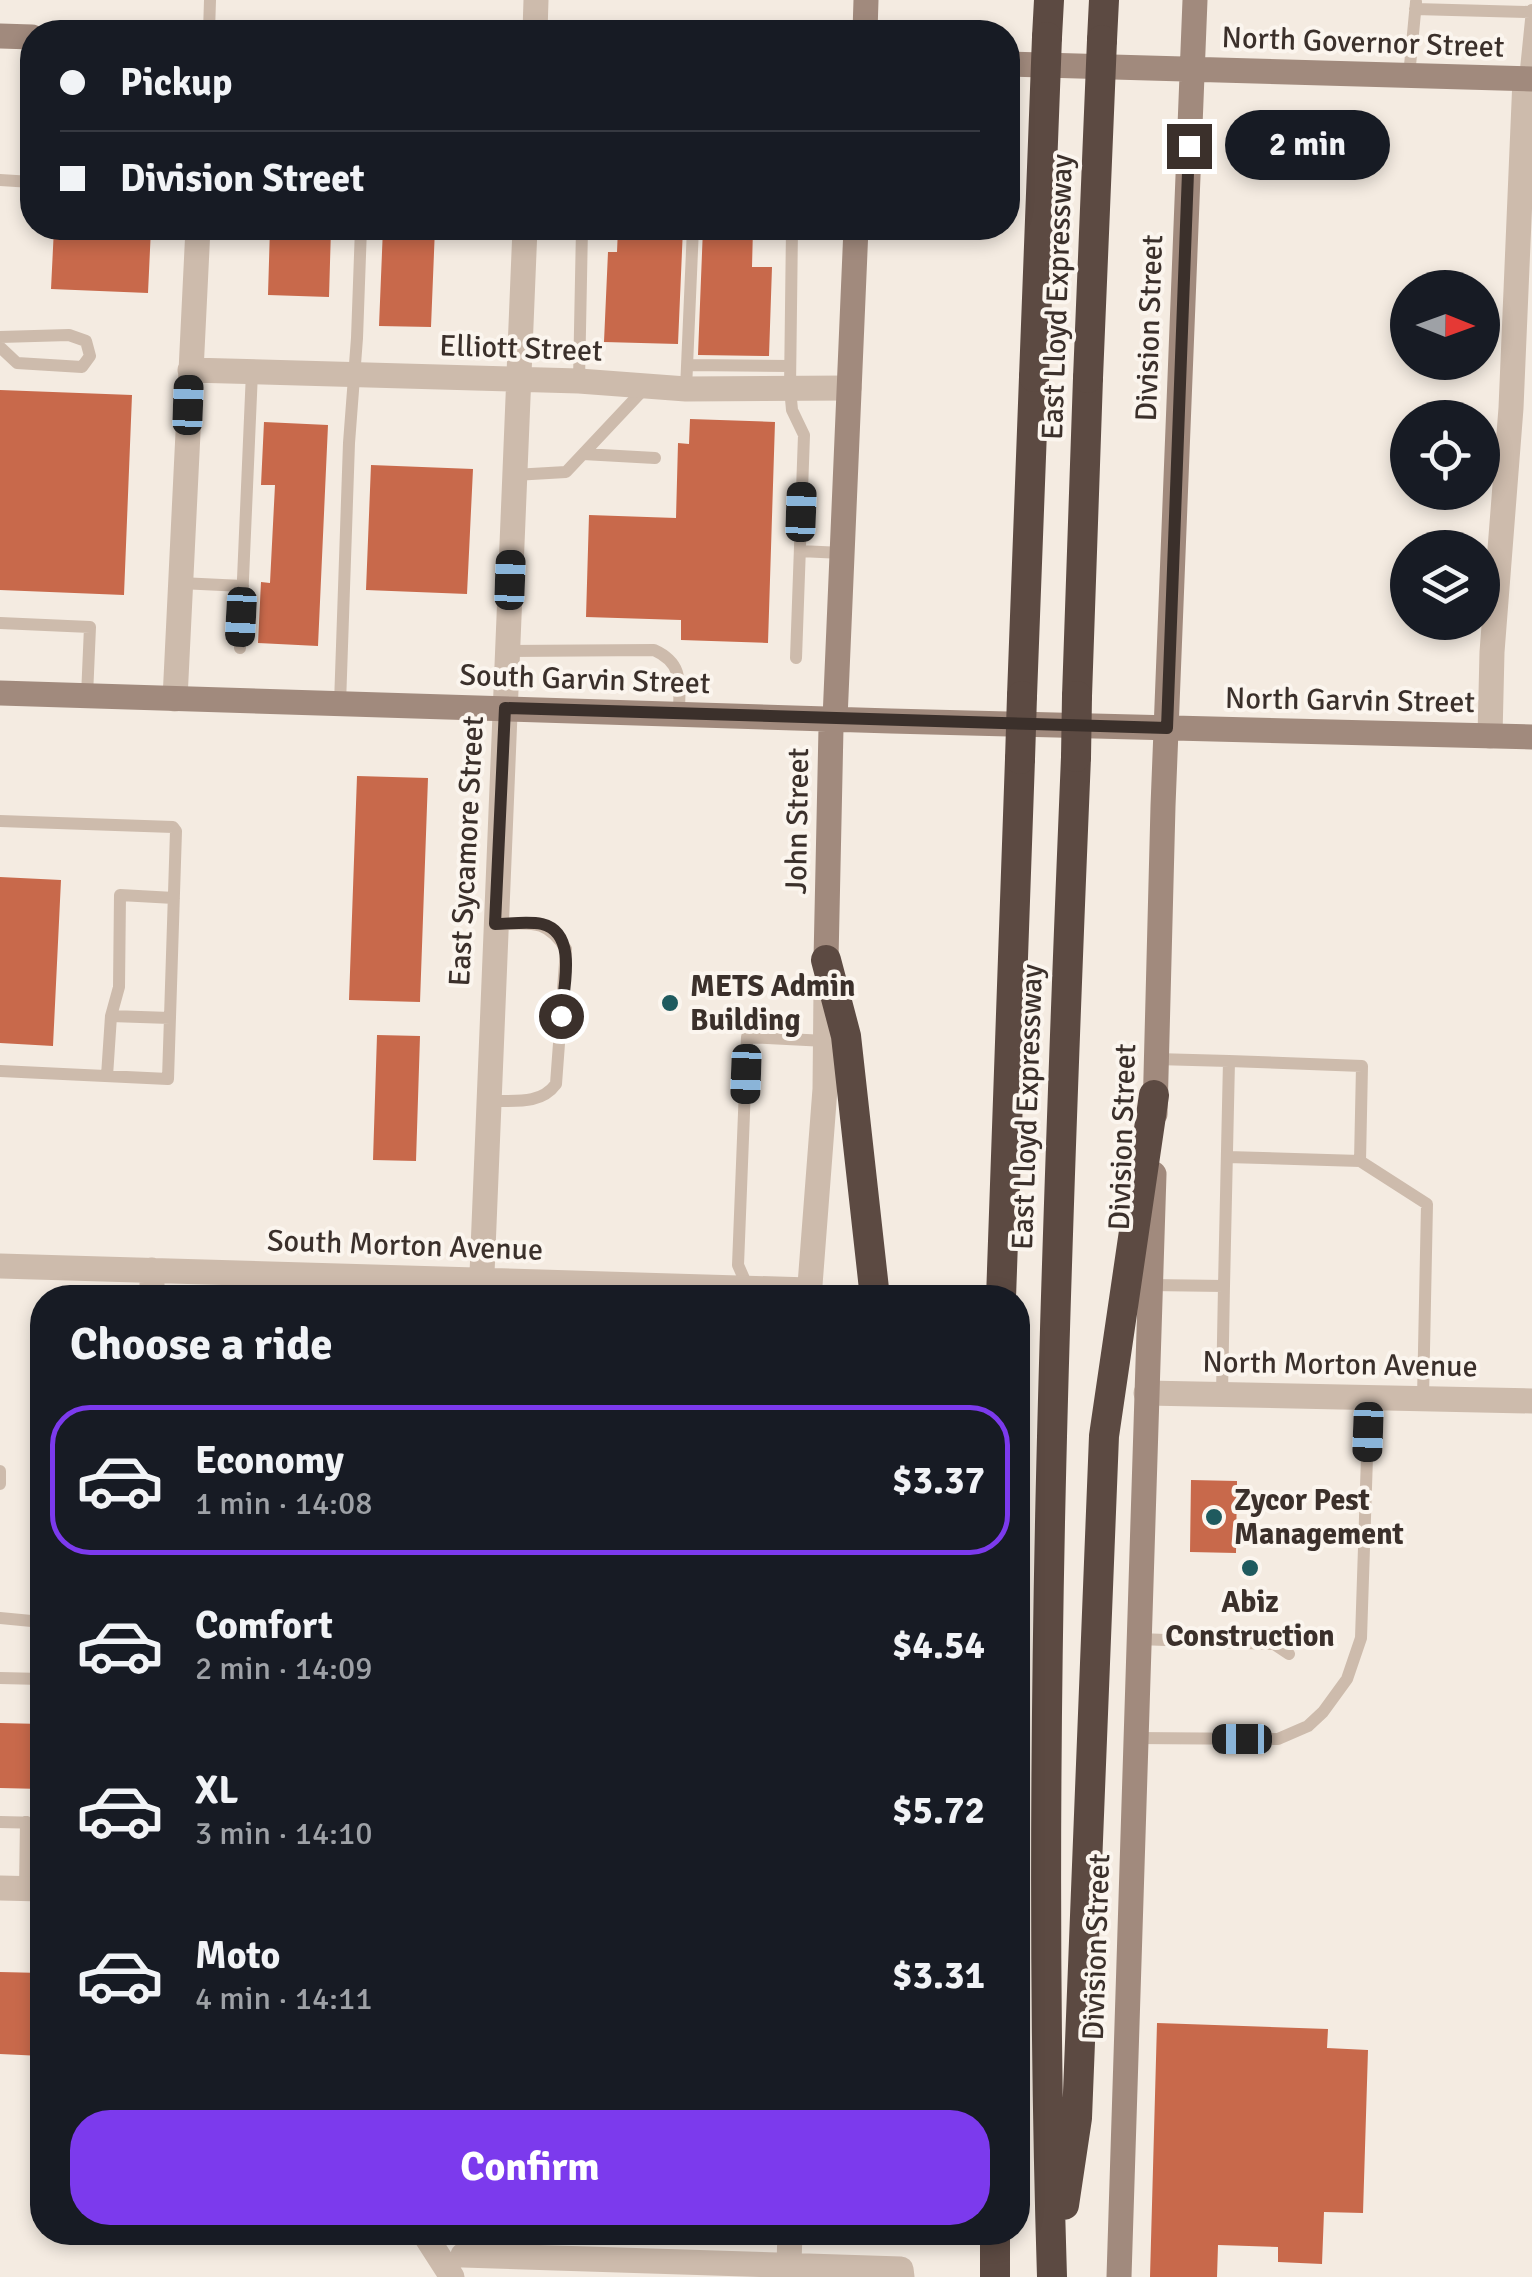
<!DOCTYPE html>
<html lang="en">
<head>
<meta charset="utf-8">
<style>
  body { margin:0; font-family:Signika,sans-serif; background:#20242c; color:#f1f3f6; height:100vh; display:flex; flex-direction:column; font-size:38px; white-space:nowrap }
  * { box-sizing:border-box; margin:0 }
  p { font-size:32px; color:#9ea1a6 }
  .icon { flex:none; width:55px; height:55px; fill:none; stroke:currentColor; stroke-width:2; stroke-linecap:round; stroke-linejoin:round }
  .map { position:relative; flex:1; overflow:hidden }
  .side { position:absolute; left:30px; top:1285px; width:1000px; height:960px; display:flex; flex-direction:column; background:#171b24; border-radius:40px; box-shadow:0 5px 15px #0003 }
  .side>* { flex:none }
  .top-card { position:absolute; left:20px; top:20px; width:1000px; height:220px; border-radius:40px; box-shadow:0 5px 15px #0003; display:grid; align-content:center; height:220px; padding:0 40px; background:#171b24 }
  .needle { width:65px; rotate:91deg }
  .buttons { position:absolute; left:1390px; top:270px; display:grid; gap:20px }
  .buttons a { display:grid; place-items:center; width:110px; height:110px; border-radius:50%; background:#171b24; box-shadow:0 5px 15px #0003; font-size:50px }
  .end { position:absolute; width:45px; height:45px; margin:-22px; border:12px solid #3b302b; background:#fff; box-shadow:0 0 0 5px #fff }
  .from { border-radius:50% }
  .bubble { position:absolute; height:70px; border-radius:35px; background:#171b24; box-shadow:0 5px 15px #0003; font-size:32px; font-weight:700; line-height:70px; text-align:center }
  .car { position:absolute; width:30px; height:60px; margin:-30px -15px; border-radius:12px; box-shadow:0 0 8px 2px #0007; background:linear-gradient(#222 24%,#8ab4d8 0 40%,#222 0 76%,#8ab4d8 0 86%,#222 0) }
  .top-card b { display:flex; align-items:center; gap:35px; height:95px; font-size:38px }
  .top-card b+b { border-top:2px solid #363941 }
  .top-card i { width:25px; height:25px; background:#f1f3f6 }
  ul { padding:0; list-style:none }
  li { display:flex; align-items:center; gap:30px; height:150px; margin:0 20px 15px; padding:0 20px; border:5px solid transparent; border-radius:40px }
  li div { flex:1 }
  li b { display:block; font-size:38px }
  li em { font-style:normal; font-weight:700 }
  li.on { border-color:#7c3aed }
  li>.icon { width:90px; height:90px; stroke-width:1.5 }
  h2 { padding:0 40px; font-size:45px; line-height:120px }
  .cta { display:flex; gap:20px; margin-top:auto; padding:20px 40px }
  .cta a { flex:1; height:115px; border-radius:40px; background:#7c3aed; color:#fff; font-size:40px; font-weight:700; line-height:115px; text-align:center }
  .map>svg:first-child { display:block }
</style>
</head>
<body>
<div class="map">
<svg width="1532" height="2277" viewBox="0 0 1532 2277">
  <rect width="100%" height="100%" fill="#f4ebe1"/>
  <path fill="#c8694b" d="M54,228H151L148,293L51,289Z
    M270,228H331L329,297L268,295Z
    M383,228H435L431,327L379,326Z
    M618,228H683L678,344L604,342L608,252H617Z
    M703,228H753L752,267H772L769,356L698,355Z
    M0,390L132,395L124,595L0,590Z
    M690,419L775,422L768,643L681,640V620L586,617L589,515L676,518L678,443L689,444Z
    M264,422L328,425L318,646L258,643L261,582L270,583L275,485H261Z
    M371,465L473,469L467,594L366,590Z
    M357,776L428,778L420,1002L349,1000Z
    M0,877L61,880L53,1046L0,1043Z
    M377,1035L420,1036L416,1161L373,1160Z
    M1191,1480L1237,1481L1236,1553L1190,1552Z
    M0,1723L42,1724V1789L0,1788Z
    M0,1972L42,1973V2056L0,2054Z
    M1157,2023L1328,2029L1327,2048L1368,2050L1363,2213L1324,2212L1322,2264L1278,2262V2247L1218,2245L1217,2277H1150Z"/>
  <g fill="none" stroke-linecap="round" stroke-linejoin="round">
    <path stroke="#cdbbac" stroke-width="12" d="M1415,9L1530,12
      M209,32L210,0
      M1409,76L1416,2
      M1525,79L1532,10
      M0,180L32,182
      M792,228L790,388L792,410L804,435L796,658
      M0,337L69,335L86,341L90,356L82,367L17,363L0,347
      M687,365L790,366
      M579,381L582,228
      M686,389L693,228
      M583,454L655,458
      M514,475L566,472L645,388
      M800,551L842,553
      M180,583L243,586
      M0,623L90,627L87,696
      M240,648L252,372
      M507,651L654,650C685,664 679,685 679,715
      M340,704L349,443L357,338L361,228
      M0,821L173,827L176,831L168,1079L0,1071
      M111,1016L170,1018
      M1156,1059L1229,1061L1224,1286
      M107,1076L111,1016L119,987L120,895L174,898
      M488,1101C512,1100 540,1106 556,1084L566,949C545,917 530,924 495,924
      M1227,1157L1360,1161L1362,1066L1229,1061
      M1360,1161L1427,1204L1423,1398
      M1150,1285L1224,1286L1222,1394
      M749,1290L738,1265L747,1037L826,1041
      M329,1298L331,1276
      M0,1471V1484
      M0,1618L42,1622
      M1139,1639L1274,1644L1289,1654
      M0,1678L42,1679
      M1135,1738L1278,1739L1308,1726L1323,1712L1347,1679L1361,1638L1369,1397
      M0,1822L42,1823
      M25,1889L26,1822"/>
    <path stroke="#cdbbac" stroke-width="25" d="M535,32L536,0
      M190,370L579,381L686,389L849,388
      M175,699L198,228
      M1490,736L1492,652L1511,408L1525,79
      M0,1266L809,1290
      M152,1298V1270
      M481,1298L525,228
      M809,1298L825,1089L826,990
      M1146,1393L1532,1401
      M0,1888L42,1889
      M423,2232L452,2277
      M463,2255L901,2269L902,2277
      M789,2264L790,2232"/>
    <path stroke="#a18a7d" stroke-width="25" d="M865,32L866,0
      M0,36L32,37
      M1008,64L1532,79
      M0,693L891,721L1532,737
      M826,960L831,728L835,719L856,228
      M1155,1114L1163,806L1195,0
      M1119,2277L1154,1174"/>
    <path stroke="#5c4a42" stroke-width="30" d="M1047,37L1049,0
      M1102,40L1104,0
      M1022,696L1034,377
      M1077,696L1088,378
      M826,960L846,1036L875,1298
      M1001,1298L1020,759
      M1064,2205L1077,2118L1104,1436L1154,1095
      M995,2277V2232
      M1052,2277C1036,1770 1055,1263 1076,757"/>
    <path stroke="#5c4a42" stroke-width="30" d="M1034,377L1047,37
      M1088,378L1102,40
      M1076,757L1077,696
      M1020,759L1022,696"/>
  </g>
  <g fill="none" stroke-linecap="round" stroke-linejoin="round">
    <path stroke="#3b302b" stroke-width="12" d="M561,1016C563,990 579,933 542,924C528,921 509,924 495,924L505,708L1167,728L1189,146"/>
  </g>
  <g fill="#1f5a5e" stroke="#fbf5ee" stroke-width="4">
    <circle cx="670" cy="1003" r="10"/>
    <circle cx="1214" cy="1517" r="10"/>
    <circle cx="1250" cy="1568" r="10"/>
  </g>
  <g text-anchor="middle" stroke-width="8" stroke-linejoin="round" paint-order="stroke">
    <g font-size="30" fill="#3b302b" stroke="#fbf5ee">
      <text transform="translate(1363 42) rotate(2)" y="10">North Governor Street</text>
      <text transform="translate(1057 297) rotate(-88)" y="10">East Lloyd Expressway</text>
      <text transform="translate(1149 328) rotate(-88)" y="10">Division Street</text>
      <text transform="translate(521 348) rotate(2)" y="10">Elliott Street</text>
      <text transform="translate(585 679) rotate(2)" y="10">South Garvin Street</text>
      <text transform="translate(1350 700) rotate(1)" y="10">North Garvin Street</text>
      <text transform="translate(797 821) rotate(-89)" y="10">John Street</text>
      <text transform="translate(466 851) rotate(-87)" y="10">East Sycamore Street</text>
      <text transform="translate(1027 1107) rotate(-88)" y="10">East Lloyd Expressway</text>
      <text transform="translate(1122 1137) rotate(-88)" y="10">Division Street</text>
      <text transform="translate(405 1245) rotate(2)" y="10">South Morton Avenue</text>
      <text transform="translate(1340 1364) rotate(1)" y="10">North Morton Avenue</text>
      <text transform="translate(1096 1947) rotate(-88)" y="10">Division Street</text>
    </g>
    <g font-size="30" font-weight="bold" fill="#3b302b" stroke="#fbf5ee" text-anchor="start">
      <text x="690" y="996">METS Admin<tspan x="690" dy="34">Building</tspan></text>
      <text x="1234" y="1510">Zycor Pest<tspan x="1234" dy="34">Management</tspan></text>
      <text x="1250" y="1612" text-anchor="middle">Abiz<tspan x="1250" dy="34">Construction</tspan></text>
    </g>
  </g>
</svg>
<div class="buttons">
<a><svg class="needle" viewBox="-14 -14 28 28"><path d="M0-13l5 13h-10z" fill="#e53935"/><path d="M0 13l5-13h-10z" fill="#9ea1a6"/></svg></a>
<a><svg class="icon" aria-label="locate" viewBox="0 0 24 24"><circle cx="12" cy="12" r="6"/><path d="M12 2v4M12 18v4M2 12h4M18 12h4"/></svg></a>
<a><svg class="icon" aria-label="layers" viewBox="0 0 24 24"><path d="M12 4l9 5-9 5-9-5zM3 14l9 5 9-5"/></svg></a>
</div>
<i class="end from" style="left:561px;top:1016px"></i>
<i class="end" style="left:1189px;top:146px"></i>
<div class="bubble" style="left:1225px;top:110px;width:165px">2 min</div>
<i class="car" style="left:188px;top:405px;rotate:2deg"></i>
<i class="car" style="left:801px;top:512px;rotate:2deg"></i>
<i class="car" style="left:510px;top:580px;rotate:2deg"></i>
<i class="car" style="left:241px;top:617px;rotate:183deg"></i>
<i class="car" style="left:746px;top:1074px;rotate:182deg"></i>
<i class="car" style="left:1368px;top:1432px;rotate:182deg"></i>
<i class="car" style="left:1242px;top:1739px;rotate:270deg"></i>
<div class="top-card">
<b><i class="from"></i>Pickup</b>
<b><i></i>Division Street</b>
</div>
<section class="side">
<h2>Choose a ride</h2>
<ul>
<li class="on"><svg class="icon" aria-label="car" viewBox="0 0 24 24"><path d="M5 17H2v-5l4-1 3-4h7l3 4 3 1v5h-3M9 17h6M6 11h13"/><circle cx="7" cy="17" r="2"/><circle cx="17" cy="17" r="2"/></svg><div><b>Economy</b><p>1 min · 14:08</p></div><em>$3.37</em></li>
<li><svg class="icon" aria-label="car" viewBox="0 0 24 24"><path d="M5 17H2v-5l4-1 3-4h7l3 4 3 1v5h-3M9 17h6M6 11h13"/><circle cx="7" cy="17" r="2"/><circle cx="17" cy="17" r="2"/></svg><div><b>Comfort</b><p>2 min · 14:09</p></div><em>$4.54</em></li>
<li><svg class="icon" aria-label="car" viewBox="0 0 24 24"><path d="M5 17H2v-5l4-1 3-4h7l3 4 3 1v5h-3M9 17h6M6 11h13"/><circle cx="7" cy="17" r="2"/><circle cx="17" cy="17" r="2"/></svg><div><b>XL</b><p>3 min · 14:10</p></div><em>$5.72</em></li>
<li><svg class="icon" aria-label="car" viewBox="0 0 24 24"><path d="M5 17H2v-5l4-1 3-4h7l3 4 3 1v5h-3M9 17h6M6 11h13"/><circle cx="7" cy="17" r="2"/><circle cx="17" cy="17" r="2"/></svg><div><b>Moto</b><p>4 min · 14:11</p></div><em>$3.31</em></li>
</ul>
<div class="cta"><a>Confirm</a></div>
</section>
</div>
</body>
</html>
